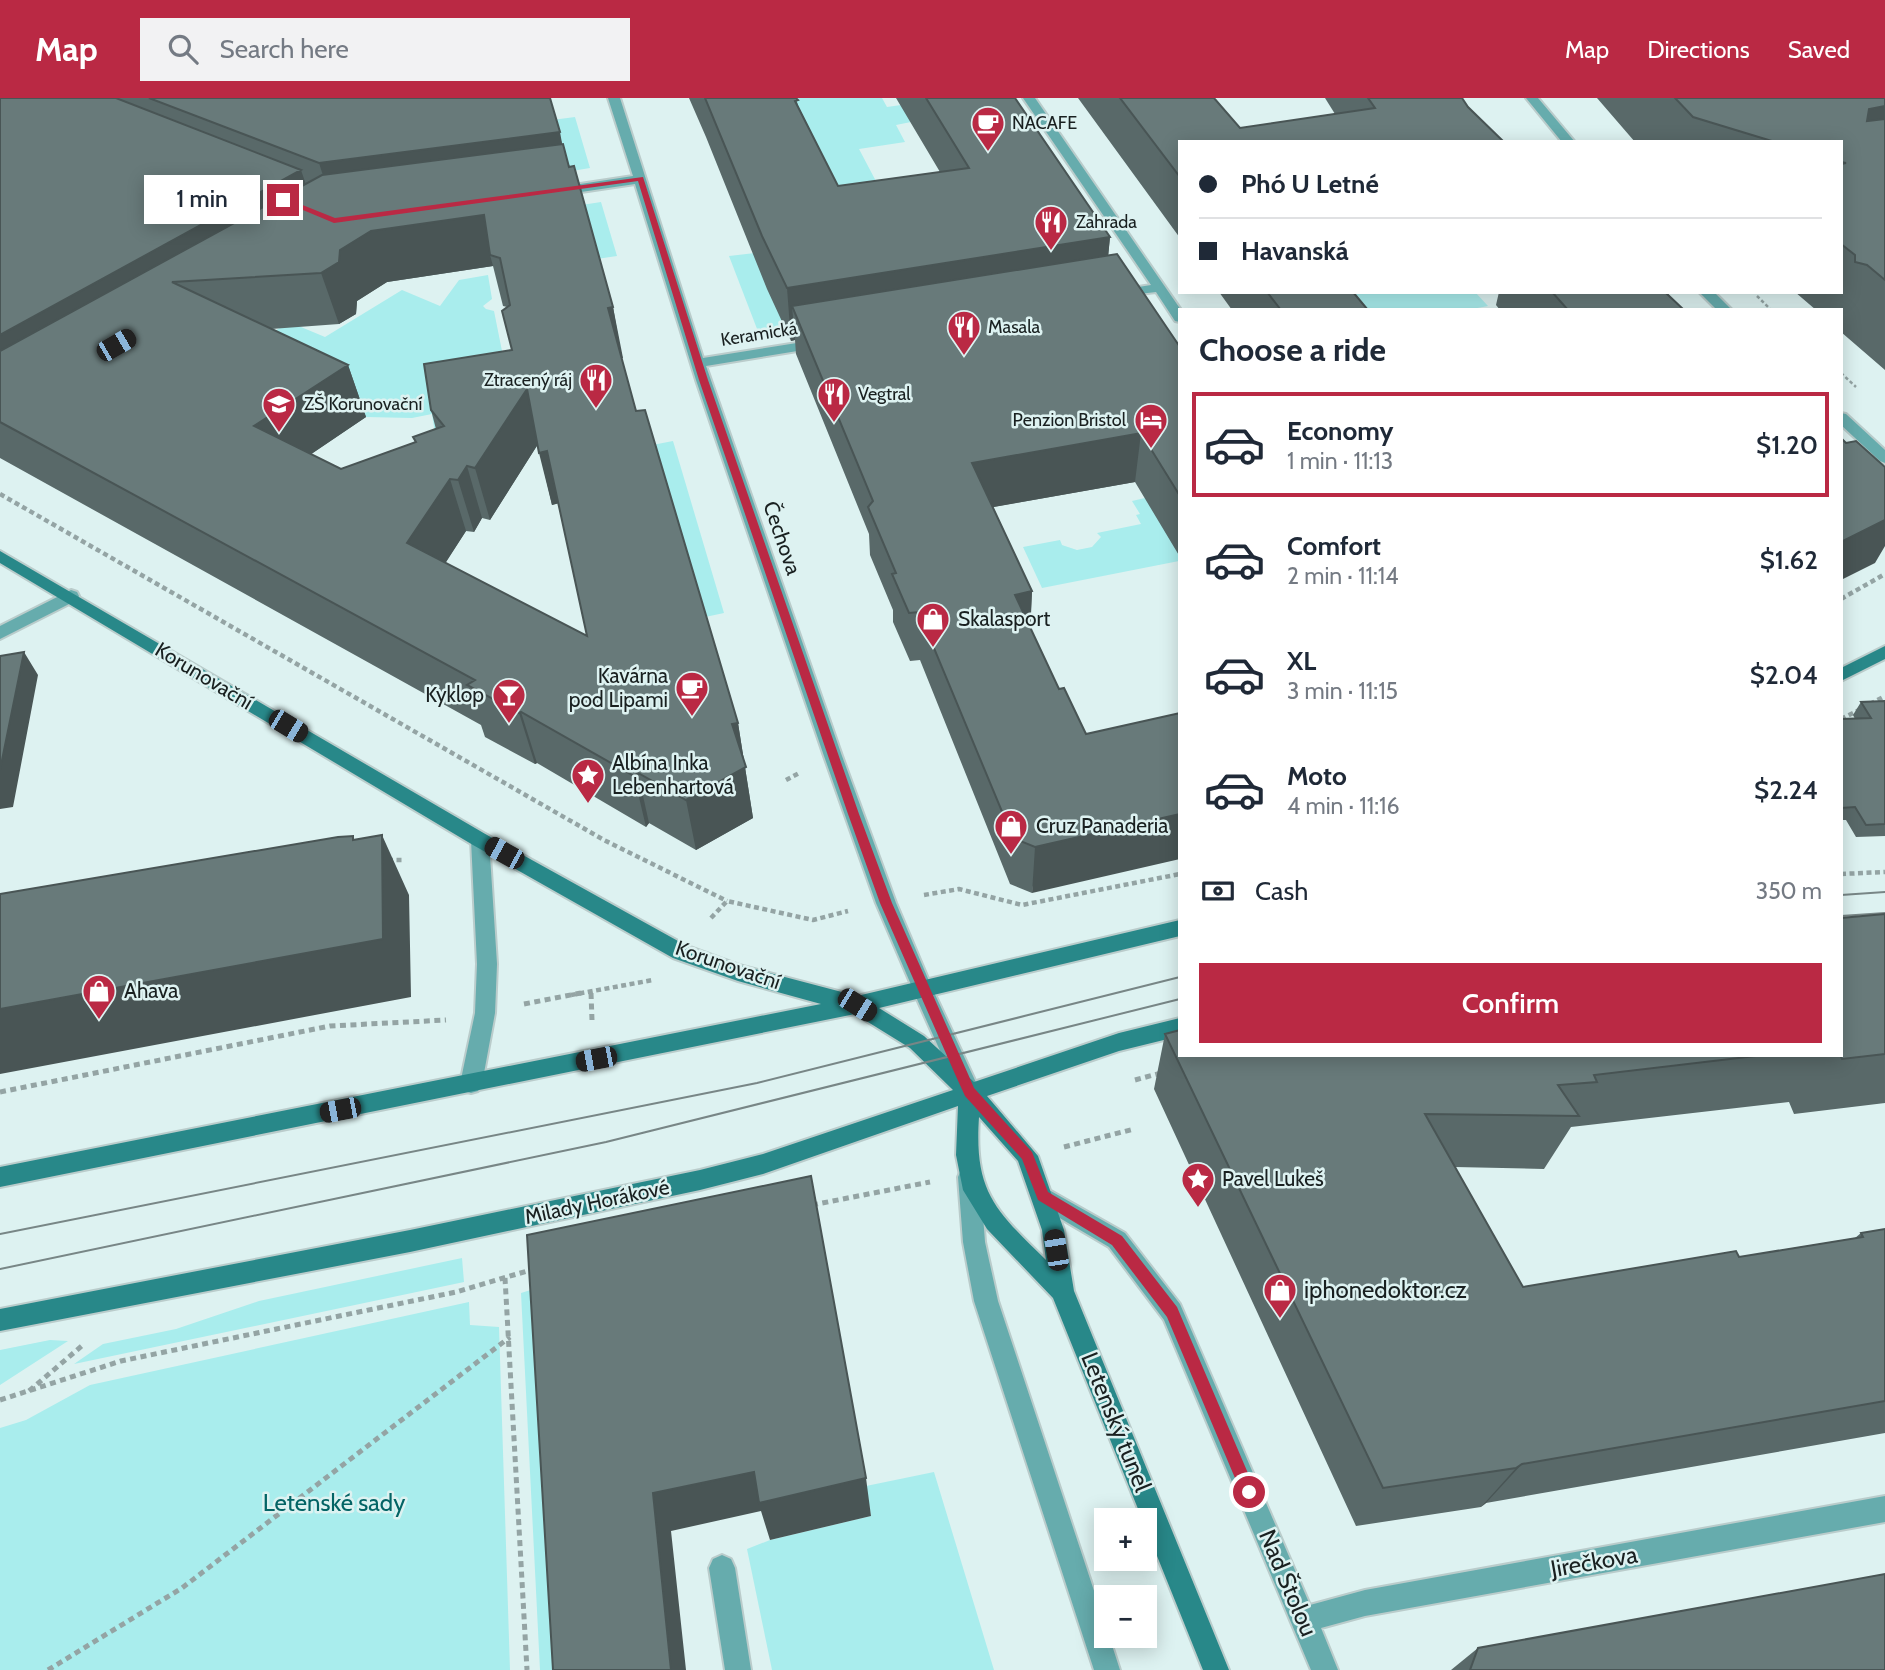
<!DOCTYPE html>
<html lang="en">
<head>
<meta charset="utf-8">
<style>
  body { margin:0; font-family:Cabin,sans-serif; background:#f2f2f3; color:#1f2937; height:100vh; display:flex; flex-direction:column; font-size:26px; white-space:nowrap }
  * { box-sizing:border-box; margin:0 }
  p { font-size:23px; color:#747a83 }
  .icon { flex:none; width:38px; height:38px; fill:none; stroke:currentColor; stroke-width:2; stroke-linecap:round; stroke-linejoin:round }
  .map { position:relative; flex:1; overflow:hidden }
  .side { position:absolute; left:1178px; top:210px; width:665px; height:749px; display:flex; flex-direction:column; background:#fff; border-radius:0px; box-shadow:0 4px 18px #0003 }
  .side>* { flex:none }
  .guide { position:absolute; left:1178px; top:42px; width:665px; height:154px; border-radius:0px; box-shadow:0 4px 18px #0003; display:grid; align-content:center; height:154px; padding:0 21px; background:#fff }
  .controls { position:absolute; left:1094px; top:1410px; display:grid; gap:14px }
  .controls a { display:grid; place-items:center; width:63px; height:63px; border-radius:0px; background:#fff; box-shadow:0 4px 18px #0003; font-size:35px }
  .end { position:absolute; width:32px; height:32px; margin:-16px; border:9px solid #ba2944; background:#fff; box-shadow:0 0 0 4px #fff }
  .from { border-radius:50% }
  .bubble { position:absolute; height:49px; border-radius:0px; background:#fff; box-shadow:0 4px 18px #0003; font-size:23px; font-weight:600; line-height:49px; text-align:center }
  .car { position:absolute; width:21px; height:42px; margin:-21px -10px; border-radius:9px; box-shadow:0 0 5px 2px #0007; background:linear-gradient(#222 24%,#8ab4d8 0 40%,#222 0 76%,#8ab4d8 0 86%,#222 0) }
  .guide b { display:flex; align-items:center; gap:24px; height:66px; font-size:26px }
  .guide b+b { border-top:2px solid #e0e1e3 }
  .guide i { width:18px; height:18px; background:#1f2937 }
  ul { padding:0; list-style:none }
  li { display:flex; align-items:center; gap:21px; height:105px; margin:0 14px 10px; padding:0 7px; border:4px solid transparent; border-radius:0px }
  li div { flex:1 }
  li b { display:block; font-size:26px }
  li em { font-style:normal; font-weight:600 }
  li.selected { border-color:#ba2944 }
  li>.icon { width:63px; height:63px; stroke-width:1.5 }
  h2 { padding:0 21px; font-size:32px; line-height:84px }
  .pay { display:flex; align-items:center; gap:18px; height:77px; padding:0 21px; font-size:26px }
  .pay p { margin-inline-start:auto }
  .cta { display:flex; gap:14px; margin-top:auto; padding:14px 21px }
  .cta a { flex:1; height:80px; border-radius:0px; background:#ba2944; color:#fff; font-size:28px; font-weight:600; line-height:80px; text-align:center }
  header { display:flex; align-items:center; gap:42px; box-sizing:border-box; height:98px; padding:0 35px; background:#ba2944; color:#fff }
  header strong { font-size:33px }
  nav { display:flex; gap:38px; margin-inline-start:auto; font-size:24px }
  .search { width:490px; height:63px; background:#f2f2f3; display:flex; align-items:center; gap:18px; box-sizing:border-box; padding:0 24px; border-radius:0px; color:#747a83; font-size:26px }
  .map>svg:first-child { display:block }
</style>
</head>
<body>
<header>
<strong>Map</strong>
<div class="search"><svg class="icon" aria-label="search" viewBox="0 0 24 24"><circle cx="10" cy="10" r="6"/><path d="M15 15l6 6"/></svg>Search here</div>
<nav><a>Map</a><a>Directions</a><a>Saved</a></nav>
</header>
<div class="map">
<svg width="1885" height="1572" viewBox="0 0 1885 1572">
  <rect width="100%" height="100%" fill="#ddf2f1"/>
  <path fill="#a9eded" d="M792,0H882L887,9L901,7L911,24L896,27L905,44L859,51L878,87L860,138Z
    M575,19L590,70L566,74L552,22Z
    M601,104L617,158L590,162L575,108Z
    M755,155L902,212L759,236L729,158Z
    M488,177L492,201L483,208L486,211L494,213L504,263L438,354L432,316L412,320L366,319L237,256L288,239L275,233L289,224L325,239L402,192L440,208L459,182Z
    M1317,194H1475L1488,208L1467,212H1330Z
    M673,343L724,515L691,522L642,349Z
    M1145,400L1179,448V463L1042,490L1023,449L1060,442L1062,447L1077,452L1092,449L1101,439L1097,435L1141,426L1136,417L1140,416L1132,403Z
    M462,1160L464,1184L74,1266L103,1246L176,1231L259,1203Z
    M550,1186L577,1572H540L521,1195Z
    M469,1204L470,1227L499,1229L510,1572H0V1330L26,1322L90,1287Z
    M50,1242L68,1243L0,1287V1252Z
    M934,1374L994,1572H772L747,1451L770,1442L871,1418L866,1388Z"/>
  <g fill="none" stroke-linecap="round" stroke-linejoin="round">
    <defs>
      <path id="service" d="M922,882L929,884L932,890L980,993L977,1000L969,1002L961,1000L958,993L912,890L915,884Z
        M722,1457L731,1461L735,1470L751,1572H725L709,1470L713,1461Z"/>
      <path id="minor" d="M608,0H620L703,260L822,241L829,245L822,249L706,268L842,658L896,805L932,890L929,896L922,898L915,896L876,805L824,658L696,282L635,86L554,98L548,94L554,90L633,78Z
        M1023,0H1035L1181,212L1180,224L1175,223L1156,194L1113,199V193L1151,187Z
        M1526,0H1538L1575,44H1562Z
        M1699,194H1714L1732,212H1717Z
        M1841,315L1846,316L1885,352V365L1880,363L1841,327Z
        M71,492L77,494L79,498L77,502L0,541V528Z
        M480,735L487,737L489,742L497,866L495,915L482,986L478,993L471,995L464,993L460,986L475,915L477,866L471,742L473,737Z
        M969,1069L977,1072L980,1079L985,1144L998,1203L1106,1529V1538H1109L1120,1572H1094L974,1203L963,1144L958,1079L961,1072Z
        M1042,1088L1125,1135L1180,1206L1310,1507L1365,1492L1885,1398V1424L1365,1518L1321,1530L1338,1572H1311L1164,1222L1109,1149L1034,1105L1031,1098L1034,1091Z"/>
      <path id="secondary" d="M0,453L487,737L687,848L739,867L857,898L1180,822V838L879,910L924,938L974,984L1119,935L1180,920V938L1119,953L987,998L1038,1058L1064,1132L1074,1193L1229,1572H1203L1053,1200L987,1131L963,1092L956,1057L958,1008L763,1076L700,1092L410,1154L0,1233V1211L410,1132L700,1072L763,1056L953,992L910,950L855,916L0,1089V1069L821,906L738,883L673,860L473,747L0,465ZM979,1019L1018,1063L1042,1132L1046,1162C995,1112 974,1094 979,1019Z
        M1885,548V561L1841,583V570Z"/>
    </defs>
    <use href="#service" stroke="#bacccb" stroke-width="4"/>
    <use href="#minor" stroke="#bacccb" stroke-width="4"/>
    <use href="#secondary" stroke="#bacccb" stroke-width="4"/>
    <path stroke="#94a4a4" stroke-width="2.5" stroke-dasharray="3.5 2.5" stroke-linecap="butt" d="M1757,198L1771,212
      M1841,275L1856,289"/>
    <path stroke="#94a4a4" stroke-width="4.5" stroke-dasharray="5 3.5" stroke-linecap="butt" d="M0,396L604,742L727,803
      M1841,501L1885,476
      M1870,606L1885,598
      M1841,621L1859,612
      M786,682L801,674
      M388,762H405
      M1841,776L1885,774
      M924,797L959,791L1022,807L1180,776
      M711,820L727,803L813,822L848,813
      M571,897L653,882"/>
    <path stroke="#94a4a4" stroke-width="5" stroke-dasharray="6 4.5" stroke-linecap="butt" d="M591,895L592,922
      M524,906L581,895
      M1135,982L1161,975
      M0,994L330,928L446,922
      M1064,1049L1134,1031
      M812,1107L930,1084
      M505,1180L527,1572
      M29,1293L84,1246
      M0,1302L121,1263L456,1194L534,1171
      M48,1572L182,1490L510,1239"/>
    <use href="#service" fill="#66acad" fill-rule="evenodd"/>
    <use href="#minor" fill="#66acad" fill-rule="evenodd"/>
    <use href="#secondary" fill="#288889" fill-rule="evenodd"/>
    <path stroke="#788686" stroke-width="2" d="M1841,797L1885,794
      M1841,818L1885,815
      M0,1136L757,985L1180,879
      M0,1171L606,1044L1180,901"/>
  </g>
  <path fill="#596969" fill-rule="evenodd" d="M0,0H550L562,46L613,209L622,261L636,313L738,625L753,720L696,752L649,725L646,729L537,665L535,666L485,639L481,627L0,360ZM493,168L503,208L507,209L512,252L431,312L436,331L413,339L415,344L341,371L311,356L366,319L348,267L271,231L339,226L356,216L357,203L387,184ZM538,346L552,407L558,405L587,538L445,465L466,433L474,434L482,420L490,422Z
    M689,0H796L798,8L838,88L940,74L896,0H1015L1110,139L1108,158L1180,249V459L1135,384L993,409L1032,493L1030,529L1059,591L1032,795L1010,786L920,562L910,563L893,524V512L870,457L869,436L796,256L795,242L791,243L767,191L706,39Z
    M1078,0H1214L1240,30L1335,16L1325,0H1462L1180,44V140Z
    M1597,0H1885V272L1841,234V212H1816L1795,194H1841V44H1635Z
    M1219,194H1353L1368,212H1232Z
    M1499,194H1665L1684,212H1500L1496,207Z
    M1885,603V738L1856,739L1846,722H1841V621H1855L1853,617L1861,604Z
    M1885,816V1005L1794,1016L1789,1004L1571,1029L1544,1071L1455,1069L1523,1189L1739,1159L1855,1140L1861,1135L1885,1131V1335L1486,1405L1481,1409L1356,1428L1154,991L1165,936L1180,957H1841Z
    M1478,1550L1885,1572H1451Z"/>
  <path fill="#495555" d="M1885,8V64L1844,70L1869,11Z
    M560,34L569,84L335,115L319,65Z
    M301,72L318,122L172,184L0,305V237Z
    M484,117L490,157L493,168L387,184L357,203L356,216L339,226L321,175L340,152L371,133Z
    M1110,139L1105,192L792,208L795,242L791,243L787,190Z
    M613,209L623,260L618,261L608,210Z
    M348,267L366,319L276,380L254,328Z
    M527,291L540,343L490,422L475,370Z
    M1141,335L1135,384L971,413L972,365Z
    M547,353L560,405L552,407L539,355Z
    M467,368L482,420L474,434L458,382Z
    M450,381L466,433L425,497L407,445Z
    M1885,422V448L1875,465L1841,482V444Z
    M1032,493L1030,541L1015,497Z
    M24,554L38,577L13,709L0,711V672Z
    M521,614L537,665L535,666L519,615Z
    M738,625L753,720L696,752L686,702L732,626Z
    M638,675L649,725L646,729L634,678Z
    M1180,716V761L1032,795L1035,749Z
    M382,737L409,797L411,899L0,976V911Z
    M1522,1366L1486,1405L1481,1409L1516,1370Z
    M754,1374L866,1380L871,1418L770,1442L761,1413L671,1433L686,1572H671L653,1395Z"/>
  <path fill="#687a7a" stroke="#495555" stroke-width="2" fill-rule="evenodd" d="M0,0H116L301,72L0,237Z
    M149,0H550L560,34L319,65Z
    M705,0H796L798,2L795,3L838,88L969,70L926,0H1015L1110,139L787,190L762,138Z
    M1120,0H1214L1240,30L1375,10L1368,0H1462L1468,9L1504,44H1180V79Z
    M1675,0H1885V8L1869,11L1867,23L1885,21V182L1867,167L1855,164V157L1841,146V66L1846,65L1841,64V44H1775L1693,19Z
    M563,46L569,69L574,68L613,209L608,210L636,313L645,312L738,625L732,626L746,669L686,702L638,675L634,678L521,614L519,615L467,587L475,582L0,324V253L322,77ZM484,117L490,157L500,160L510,207L502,213L512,252L424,266L431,312L444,328L413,339L416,344L341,371L254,328L348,267L172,184L321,175L339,164L340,152L371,133ZM527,291L539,355L547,353L587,538L407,445L450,381L458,382L467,368L475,370Z
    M1117,156L1180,249V398L1141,335L972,365L1032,493L1015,497L1059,591L1064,590L1086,636L1180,615V716L1035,749L1013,740L919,514L909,515L892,476L896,475L868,409L873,403L792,208Z
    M1267,194H1353L1368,212H1281Z
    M1552,194H1665L1684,212H1568Z
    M1841,340L1846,345L1856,343L1885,369V422L1841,444Z
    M24,554L0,672V558Z
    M1885,603V726L1866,727L1855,709L1841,710V621L1871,620L1861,604Z
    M382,737L383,841L0,911V796L338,739L353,738V742Z
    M1885,816V956L1842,961L1840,957H1841V820Z
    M1180,932V957H1764L1594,977L1597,984L1558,987L1579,1018L1425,1016L1523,1189L1736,1153L1739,1159L1863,1139L1861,1135L1885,1131V1303L1522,1366L1516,1370L1383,1390L1165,936Z
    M811,1078L866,1380L759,1405L754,1374L653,1395L671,1572H553L527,1137Z
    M1885,1476V1572H1470L1478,1550Z"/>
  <path fill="#ba2944" d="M643,79L708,282L859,716L892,805L968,976L974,990L1032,1054L1048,1094L1122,1138L1177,1209L1256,1394L1254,1399L1249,1401L1243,1399L1167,1219L1112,1147L1038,1102L1022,1061L965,998L955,976L880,805L848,716L699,282L638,83L334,125L279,102L285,100L335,120Z"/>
  <defs>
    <symbol id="cafe-pin" viewBox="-11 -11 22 30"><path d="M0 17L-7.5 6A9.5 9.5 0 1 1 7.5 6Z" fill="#ba2944" stroke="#ddf2f1"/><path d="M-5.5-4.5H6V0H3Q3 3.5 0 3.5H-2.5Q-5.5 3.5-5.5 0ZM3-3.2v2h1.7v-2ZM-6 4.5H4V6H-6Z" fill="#fff"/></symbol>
    <symbol id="restaurant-pin" viewBox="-11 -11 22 30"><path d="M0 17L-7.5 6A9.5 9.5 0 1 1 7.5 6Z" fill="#ba2944" stroke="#ddf2f1"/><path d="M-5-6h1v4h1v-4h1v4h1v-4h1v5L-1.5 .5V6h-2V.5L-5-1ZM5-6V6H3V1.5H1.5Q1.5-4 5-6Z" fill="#fff"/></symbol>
    <symbol id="school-pin" viewBox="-11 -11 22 30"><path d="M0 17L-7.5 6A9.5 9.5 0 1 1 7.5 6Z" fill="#ba2944" stroke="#ddf2f1"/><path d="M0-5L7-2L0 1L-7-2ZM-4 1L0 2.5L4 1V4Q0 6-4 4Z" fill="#fff"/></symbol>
    <symbol id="hotel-pin" viewBox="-11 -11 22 30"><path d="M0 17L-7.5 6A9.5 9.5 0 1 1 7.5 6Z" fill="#ba2944" stroke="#ddf2f1"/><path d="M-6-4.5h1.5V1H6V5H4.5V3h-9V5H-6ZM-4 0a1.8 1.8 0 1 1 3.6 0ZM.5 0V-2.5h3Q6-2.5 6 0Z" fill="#fff"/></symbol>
    <symbol id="shop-pin" viewBox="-11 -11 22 30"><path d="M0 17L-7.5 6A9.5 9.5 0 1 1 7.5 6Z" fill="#ba2944" stroke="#ddf2f1"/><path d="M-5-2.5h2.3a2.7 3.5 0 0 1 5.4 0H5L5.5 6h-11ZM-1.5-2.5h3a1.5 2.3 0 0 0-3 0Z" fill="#fff"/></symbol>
    <symbol id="bar-pin" viewBox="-11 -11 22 30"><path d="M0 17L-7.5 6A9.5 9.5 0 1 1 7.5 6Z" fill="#ba2944" stroke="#ddf2f1"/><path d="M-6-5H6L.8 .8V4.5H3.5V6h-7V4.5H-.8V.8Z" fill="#fff"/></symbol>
    <symbol id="sight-pin" viewBox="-11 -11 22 30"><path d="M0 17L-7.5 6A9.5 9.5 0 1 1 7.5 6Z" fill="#ba2944" stroke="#ddf2f1"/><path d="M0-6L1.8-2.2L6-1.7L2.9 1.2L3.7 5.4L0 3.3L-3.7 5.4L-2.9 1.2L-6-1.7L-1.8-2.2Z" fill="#fff"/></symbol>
  </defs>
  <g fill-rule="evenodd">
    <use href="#cafe-pin" x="969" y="6" width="38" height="52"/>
    <use href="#restaurant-pin" x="1032" y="105" width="38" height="52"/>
    <use href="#restaurant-pin" x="945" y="210" width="38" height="52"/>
    <use href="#restaurant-pin" x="577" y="263" width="38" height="52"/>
    <use href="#restaurant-pin" x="815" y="277" width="38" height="52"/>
    <use href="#school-pin" x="260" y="287" width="38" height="52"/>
    <use href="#hotel-pin" x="1132" y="303" width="38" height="52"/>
    <use href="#shop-pin" x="914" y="502" width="38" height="52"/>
    <use href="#cafe-pin" x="673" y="571" width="38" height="52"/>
    <use href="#bar-pin" x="490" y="578" width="38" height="52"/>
    <use href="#sight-pin" x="569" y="658" width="38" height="52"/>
    <use href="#shop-pin" x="992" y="709" width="38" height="52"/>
    <use href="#shop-pin" x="80" y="874" width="38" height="52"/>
    <use href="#sight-pin" x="1179" y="1062" width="38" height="52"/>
    <use href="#shop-pin" x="1261" y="1173" width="38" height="52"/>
  </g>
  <g text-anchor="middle" stroke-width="5" stroke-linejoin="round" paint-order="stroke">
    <g font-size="18" fill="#192020" stroke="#ddf2f1" text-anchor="start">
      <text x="1012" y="31">NACAFE</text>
      <text x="1076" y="130">Zahrada</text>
      <text x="988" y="235">Masala</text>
      <text x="572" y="288" text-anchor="end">Ztracený ráj</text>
      <text x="858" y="302">Vegtral</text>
      <text x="304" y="312">ZŠ Korunovační</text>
      <text x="1126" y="328" text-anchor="end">Penzion Bristol</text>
    </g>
    <g font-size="18" fill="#192020" stroke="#ddf2f1">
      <text transform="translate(759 236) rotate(-9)" y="6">Keramická</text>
    </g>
    <g font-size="21" fill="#192020" stroke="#ddf2f1">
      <text transform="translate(782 440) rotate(71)" y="7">Čechova</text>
      <text transform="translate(204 578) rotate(31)" y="7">Korunovační</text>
      <text transform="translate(728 867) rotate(19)" y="7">Korunovační</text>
      <text transform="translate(597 1104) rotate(-12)" y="7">Milady Horákové</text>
    </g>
    <g font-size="21" fill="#192020" stroke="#ddf2f1" text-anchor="start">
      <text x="958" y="528">Skalasport</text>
      <text x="668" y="585" text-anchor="end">Kavárna<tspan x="668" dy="24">pod Lipami</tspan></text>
      <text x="484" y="604" text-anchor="end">Kyklop</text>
      <text x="612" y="672">Albína Inka<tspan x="612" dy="24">Lebenhartová</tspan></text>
      <text x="1036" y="735">Cruz Panaderia</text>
      <text x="124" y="900">Ahava</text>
      <text x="1222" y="1088">Pavel Lukeš</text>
    </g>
    <g font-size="24" fill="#192020" stroke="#ddf2f1" text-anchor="start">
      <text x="1304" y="1200">iphonedoktor.cz</text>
    </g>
    <g font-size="24" fill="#192020" stroke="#ddf2f1">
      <text transform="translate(1116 1324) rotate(68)" y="8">Letenský tunel</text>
      <text transform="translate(1594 1464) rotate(-10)" y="8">Jirečkova</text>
      <text transform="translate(1288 1485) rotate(67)" y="8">Nad Štolou</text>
    </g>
    <g font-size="24" fill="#036465" stroke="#ddf2f1">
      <text x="334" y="1413">Letenské sady</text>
    </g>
  </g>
</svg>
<div class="controls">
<a>+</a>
<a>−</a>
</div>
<i class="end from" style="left:1249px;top:1394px"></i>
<i class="end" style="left:283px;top:102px"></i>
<div class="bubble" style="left:144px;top:77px;width:116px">1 min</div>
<i class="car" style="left:116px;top:247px;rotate:60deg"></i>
<i class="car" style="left:288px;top:628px;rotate:121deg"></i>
<i class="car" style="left:504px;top:755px;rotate:299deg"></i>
<i class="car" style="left:857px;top:907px;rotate:122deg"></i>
<i class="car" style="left:596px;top:961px;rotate:259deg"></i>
<i class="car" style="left:340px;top:1012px;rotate:259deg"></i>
<i class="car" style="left:1056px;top:1152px;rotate:351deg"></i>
<div class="guide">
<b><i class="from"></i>Phó U Letné</b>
<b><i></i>Havanská</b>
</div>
<section class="side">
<h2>Choose a ride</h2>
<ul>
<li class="selected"><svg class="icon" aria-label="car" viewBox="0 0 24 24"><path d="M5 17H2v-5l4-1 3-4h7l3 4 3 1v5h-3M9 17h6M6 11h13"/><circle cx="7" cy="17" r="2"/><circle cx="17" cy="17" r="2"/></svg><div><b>Economy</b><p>1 min · 11:13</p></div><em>$1.20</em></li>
<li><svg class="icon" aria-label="car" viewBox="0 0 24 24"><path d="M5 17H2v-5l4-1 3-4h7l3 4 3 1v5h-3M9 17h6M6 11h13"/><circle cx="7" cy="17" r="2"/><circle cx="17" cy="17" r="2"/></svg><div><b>Comfort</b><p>2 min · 11:14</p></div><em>$1.62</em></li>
<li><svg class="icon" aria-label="car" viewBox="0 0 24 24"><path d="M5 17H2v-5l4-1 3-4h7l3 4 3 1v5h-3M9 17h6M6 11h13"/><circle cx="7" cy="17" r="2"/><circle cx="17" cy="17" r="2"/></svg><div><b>XL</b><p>3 min · 11:15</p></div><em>$2.04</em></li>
<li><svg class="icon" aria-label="car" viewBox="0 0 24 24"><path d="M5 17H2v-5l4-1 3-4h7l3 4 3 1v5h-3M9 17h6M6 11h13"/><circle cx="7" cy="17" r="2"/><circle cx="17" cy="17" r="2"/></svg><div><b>Moto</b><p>4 min · 11:16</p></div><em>$2.24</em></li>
</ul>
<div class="pay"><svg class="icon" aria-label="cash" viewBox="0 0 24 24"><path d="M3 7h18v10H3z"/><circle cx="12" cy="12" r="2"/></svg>Cash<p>350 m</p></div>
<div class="cta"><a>Confirm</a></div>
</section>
</div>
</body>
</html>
